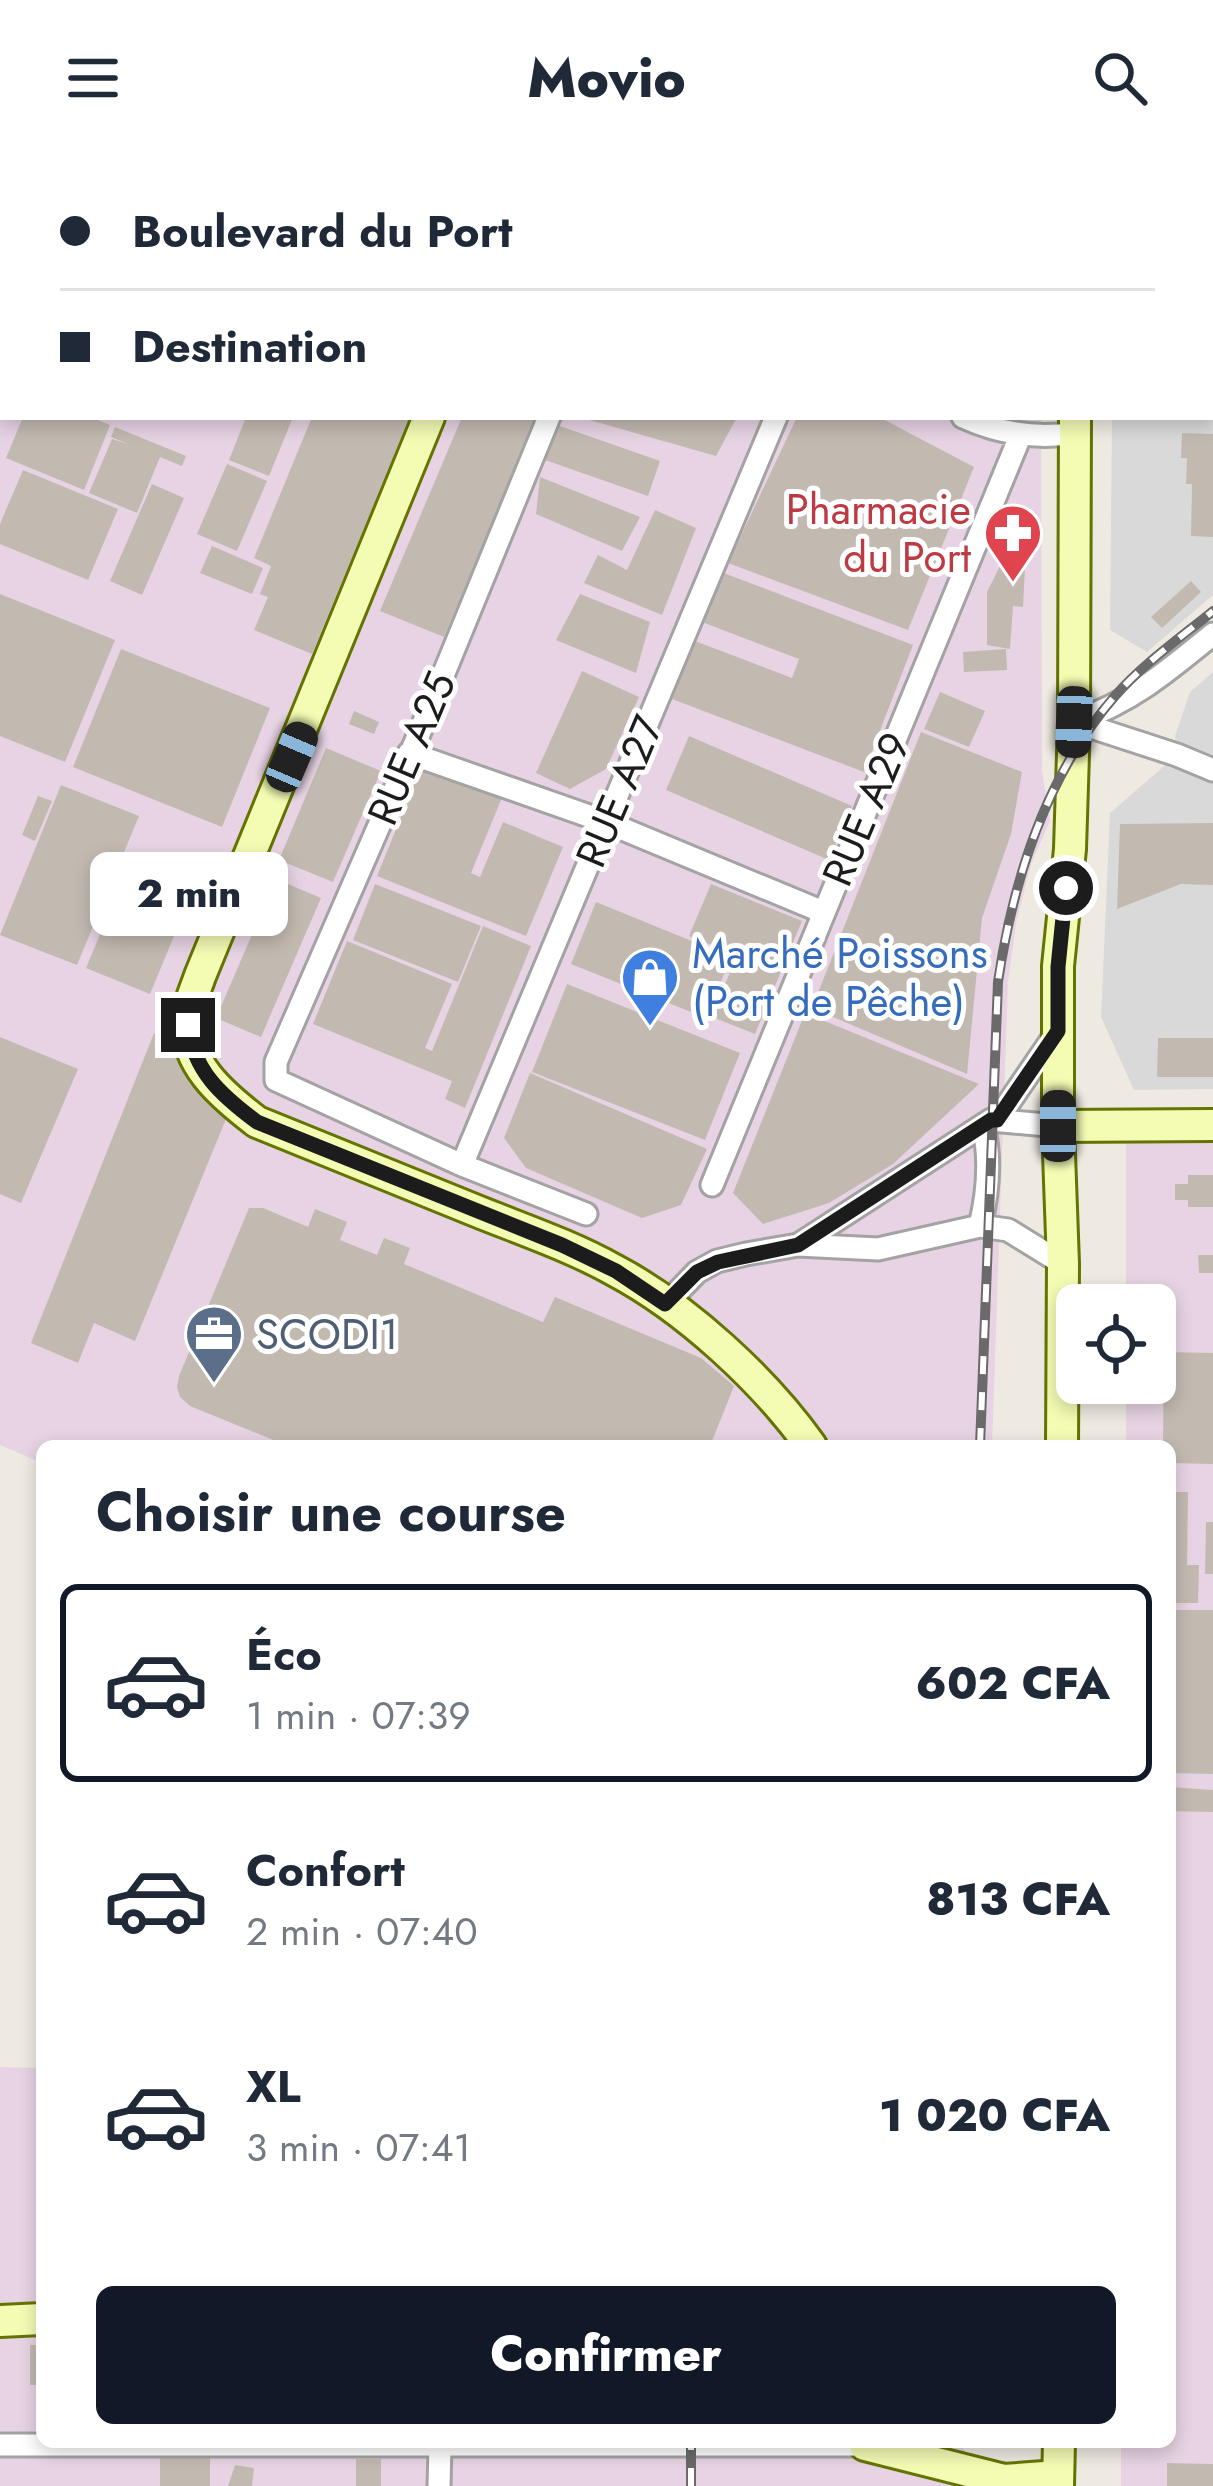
<!DOCTYPE html>
<html lang="fr">
<head>
<meta charset="utf-8">
<style>
  body { margin:0; font-family:Jost,sans-serif; background:#f2f2f3; color:#1f2937; height:100vh; display:flex; flex-direction:column; font-size:45px; white-space:nowrap }
  * { box-sizing:border-box; margin:0 }
  p { font-size:39px; color:#747a83 }
  .icon { flex:none; width:66px; height:66px; fill:none; stroke:currentColor; stroke-width:2; stroke-linecap:round; stroke-linejoin:round }
  .map { position:relative; flex:1; overflow:hidden }
  .drawer { position:absolute; left:36px; top:1284px; width:1140px; height:1008px; display:flex; flex-direction:column; background:#fff; border-radius:18px; box-shadow:0 6px 18px #0003 }
  .drawer>* { flex:none }
  .banner { position:absolute; left:0px; top:0px; width:1215px; height:264px; box-shadow:0 6px 18px #0003; display:grid; align-content:center; height:264px; padding:0 60px; background:#fff }
  .controls { position:absolute; left:1056px; top:1128px; display:grid; gap:24px }
  .controls a { display:grid; place-items:center; width:120px; height:120px; border-radius:18px; background:#fff; box-shadow:0 6px 18px #0003; font-size:60px }
  .end { position:absolute; width:54px; height:54px; margin:-27px; border:15px solid #1c1c1c; background:#fff; box-shadow:0 0 0 6px #fff }
  .from { border-radius:50% }
  .bubble { position:absolute; height:84px; border-radius:18px; background:#fff; box-shadow:0 6px 18px #0003; font-size:39px; font-weight:800; line-height:84px; text-align:center }
  .car { position:absolute; width:36px; height:72px; margin:-36px -18px; border-radius:15px; box-shadow:0 0 9px 3px #0007; background:linear-gradient(#222 24%,#8ab4d8 0 40%,#222 0 76%,#8ab4d8 0 86%,#222 0) }
  .banner b { display:flex; align-items:center; gap:42px; height:114px; font-size:45px }
  .banner b+b { border-top:3px solid #e0e1e3 }
  .banner i { width:30px; height:30px; background:#1f2937 }
  ul { padding:0; list-style:none }
  li { display:flex; align-items:center; gap:36px; height:198px; margin:0 24px 18px; padding:0 36px; border:6px solid transparent; border-radius:18px }
  li div { flex:1 }
  li b { display:block; font-size:45px }
  li em { font-style:normal; font-weight:800 }
  li.selected { border-color:#111827 }
  li>.icon { width:108px; height:108px; stroke-width:1.5 }
  h2 { padding:0 60px; font-size:54px; line-height:144px }
  .button { display:flex; gap:24px; margin-top:auto; padding:24px 60px }
  .button a { flex:1; height:138px; border-radius:18px; background:#111827; color:#fff; font-size:48px; font-weight:800; line-height:138px; text-align:center }
  header { display:flex; justify-content:space-between; align-items:center; height:156px; padding:0 60px; background:#fff; font-size:54px; font-weight:800 }
  .map>svg:first-child { display:block }
</style>
</head>
<body>
<header><svg class="icon" aria-label="menu" viewBox="0 0 24 24"><path d="M4 6h16M4 12h16M4 18h16"/></svg>Movio<svg class="icon" aria-label="search" viewBox="0 0 24 24"><circle cx="10" cy="10" r="6"/><path d="M15 15l6 6"/></svg></header>
<div class="map">
<svg width="1213" height="2330" viewBox="0 0 1213 2330">
  <rect width="100%" height="100%" fill="#eeeae2"/>
  <path fill="#dad9d9" d="M1114,0H1213V439L1147,496L1110,474L1112,261H1212V3H1114Z
    M1213,516V933L1134,934L1101,861L1110,657L1177,599L1175,580L1190,536Z"/>
  <path fill="#e7d3e3" d="M0,0H1041V3H3V261H1041L1042,615L1050,665L1031,708L1016,767L1008,826L992,1290H42V1307L0,1289Z
    M1126,981H1213V2330H1121V2286H1170V1290H1126V1227H1155V1149H1126Z
    M0,1911L42,1912V2286H964L963,2330H0Z"/>
  <path fill="#c2bab1" d="M23,261H90L110,269L84,334L6,302Z
    M246,261H293L269,320L229,304Z
    M312,261H410L312,498L254,474L268,441L260,438L271,410L254,402Z
    M462,261H537L444,481L380,455Z
    M579,261H737L716,300Z
    M797,261H879L974,311L908,474L728,407Z
    M557,269L660,305L648,340L545,304Z
    M115,271L186,300L182,310L160,301L137,357L89,337L112,283L128,288L111,281Z
    M1182,277L1213,278V381L1191,380L1192,328H1186L1187,302H1181Z
    M227,308L267,325L237,395L197,378Z
    M23,314L118,353L88,424L0,388V368Z
    M540,321L640,361L622,395L536,358Z
    M152,328L184,342L142,439L110,425Z
    M655,354L696,372L662,459L584,427L598,399L627,414Z
    M212,390L263,412L252,438L200,417Z
    M1000,410L1025,412L1023,451L1013,450L1010,493L987,489V436Z
    M721,416L913,489L864,616L672,543L695,485L792,522L799,503L702,466Z
    M1191,425L1201,436L1162,472L1151,461Z
    M0,438L115,484L65,606L0,580Z
    M580,438L650,466L636,517L556,484Z
    M121,493L270,552L222,671L73,611Z
    M1006,493L1007,514L964,516L963,496Z
    M582,515L639,541L606,613L570,633L536,617Z
    M940,536L985,555L969,591L924,573Z
    M354,555L379,566L374,578L349,568Z
    M921,576L1022,616L1011,678L982,762L967,918L812,852Z
    M689,580L852,650L829,704L666,634Z
    M326,592L381,615L333,726L279,704Z
    M423,607L503,639L471,717L480,721L503,666L563,691L526,780L377,720Z
    M61,629L139,660L77,809L0,779Z
    M38,640L52,645L35,685L22,679Z
    M1213,667V729L1181,728L1117,753L1120,668Z
    M276,723L321,742L261,881L216,862Z
    M375,728L481,770L458,826L353,784Z
    M711,728L802,765L755,878L712,861L737,799L689,780Z
    M120,730L184,756L150,838L86,812Z
    M596,746L731,801L706,862L571,808Z
    M483,770L531,790L465,952L445,943L452,925L313,868L347,785L452,828L425,892L432,895Z
    M567,828L740,897L705,984L532,916Z
    M805,857L979,928L893,1008L829,1047L763,1068L733,1037Z
    M154,877L173,883L187,916L226,963L135,1185L94,1167L78,1207L31,1187Z
    M0,881L78,913L21,1047L0,1038Z
    M1158,882H1213V921H1157Z
    M530,917L707,993L681,1049L642,1062L526,1012L504,982Z
    M1188,1019H1213V1051H1188V1044H1175V1028H1188Z
    M249,1052H263L308,1071L315,1053L347,1066L340,1084L377,1099L384,1082L410,1092L404,1108L543,1166L555,1141L701,1202L734,1230L710,1290H288L190,1250L180,1241L177,1231L179,1220Z
    M1198,1099H1213V1117H1199Z
    M1164,1196L1213,1197V1308L1170,1307V1290H1163Z
    M1170,1336H1188L1187,1409H1199L1198,1447H1170Z
    M1206,1366H1213V1418H1205Z
    M1170,1454H1213V1618L1170,1617Z
    M1170,1631L1213,1634V1656L1170,1655Z
    M30,2189H42V2229H30Z
    M160,2300H210V2330H160Z
    M356,2303H381V2330H356Z
    M1167,2307L1213,2308V2330H1167Z
    M235,2309L254,2312L252,2330H228Z"/>
  <g fill="none" stroke-linecap="round" stroke-linejoin="round">
    <defs>
      <path id="street" d="M549,261L419,578L276,906V924L462,1009L586,1058
        M963,261C998,277 1037,283 1075,277
        M1078,564L1091,571L1177,599L1213,614
        M1074,566C1131,546 1167,516 1213,478
        M409,597L606,666L823,756
        M997,964L1057,876
        M462,1009L776,261
        M712,1029L1021,278
        M980,1070C988,1037 991,1002 983,969
        M798,1089L991,964L1058,970
        M666,1148L697,1116L717,1105L746,1098L798,1089L878,1093L980,1070L1008,1074L1063,1108
        M0,2289H865
        M439,2330L440,2290"/>
      <path id="secondary" d="M528,3L529,0
        M1078,3V0
        M429,261L200,820C196,832 190,845 188,857C181,906 223,940 257,966C331,996 405,1026 479,1056C524,1074 571,1090 614,1114C686,1152 764,1224 811,1290
        M1058,970L1213,969
        M1062,1290L1063,1108L1058,970V810L1070,693L1074,566L1075,261
        M0,2165L42,2163
        M865,2289L1004,2324L1058,2320
        M1058,2330L1059,2286"/>
    </defs>
    <use href="#street" stroke="#a3a3a3" stroke-width="27"/>
    <use href="#secondary" stroke="#647402" stroke-width="36"/>
    <use href="#street" stroke="#fff" stroke-width="21"/>
    <use href="#secondary" stroke="#f4fbb3" stroke-width="30"/>
    <defs>
      <path id="rail" d="M980,1290L998,826C1013,724 1046,619 1115,540C1143,508 1180,482 1213,455
        M691,2330V2286"/>
    </defs>
    <use href="#rail" stroke="#6a6a6a" stroke-width="10"/>
    <use href="#rail" stroke="#fff" stroke-width="6" stroke-dasharray="18" stroke-linecap="butt"/>
  </g>
  <g fill="none" stroke-linecap="round" stroke-linejoin="round">
    <path stroke="#1c1c1c" stroke-width="15" d="M188,869C193,915 222,940 257,966L562,1089L616,1115L665,1148L697,1116L718,1106L798,1089L991,964H997L1058,875V811L1066,732"/>
  </g>
  <defs>
    <symbol id="pharmacy-pin" viewBox="-11 -11 22 30"><path d="M0 17L-7.5 6A9.5 9.5 0 1 1 7.5 6Z" fill="#e0444e" stroke="#fff"/><path d="M-2-6h4v4h4v4h-4v4h-4v-4h-4v-4h4Z" fill="#fff"/></symbol>
    <symbol id="shop-pin" viewBox="-11 -11 22 30"><path d="M0 17L-7.5 6A9.5 9.5 0 1 1 7.5 6Z" fill="#3f7fe0" stroke="#fff"/><path d="M-5-2.5h2.3a2.7 3.5 0 0 1 5.4 0H5L5.5 6h-11ZM-1.5-2.5h3a1.5 2.3 0 0 0-3 0Z" fill="#fff"/></symbol>
    <symbol id="office-pin" viewBox="-11 -11 22 30"><path d="M0 17L-7.5 6A9.5 9.5 0 1 1 7.5 6Z" fill="#5c6f8a" stroke="#fff"/><path d="M-6-3h4V-5.5h4V-3h4V5H-6ZM-1-4.5V-3h2v-1.5ZM-6 0V1H6V0Z" fill="#fff"/></symbol>
  </defs>
  <g fill-rule="evenodd">
    <use href="#pharmacy-pin" x="980" y="344" width="66" height="90"/>
    <use href="#shop-pin" x="617" y="788" width="66" height="90"/>
    <use href="#office-pin" x="181" y="1145" width="66" height="90"/>
  </g>
  <g text-anchor="middle" stroke-width="10" stroke-linejoin="round" paint-order="stroke">
    <g font-size="42" fill="#be3a42" stroke="#fff" text-anchor="end">
      <text x="971" y="368">Pharmacie<tspan x="971" dy="48">du Port</tspan></text>
    </g>
    <g font-size="42" fill="#1c1c1c" stroke="#fff">
      <text transform="translate(411 592) rotate(-67)" y="15">RUE A25</text>
      <text transform="translate(619 635) rotate(-67)" y="15">RUE A27</text>
      <text transform="translate(866 653) rotate(-67)" y="15">RUE A29</text>
    </g>
    <g font-size="42" fill="#366cbe" stroke="#fff" text-anchor="start">
      <text x="692" y="812">Marché Poissons<tspan x="692" dy="48">(Port de Pêche)</tspan></text>
    </g>
    <g font-size="42" fill="#4e5e75" stroke="#fff" text-anchor="start">
      <text x="256" y="1193">SCODI1</text>
    </g>
  </g>
</svg>
<div class="controls">
<a><svg class="icon" aria-label="locate" viewBox="0 0 24 24"><circle cx="12" cy="12" r="6"/><path d="M12 2v4M12 18v4M2 12h4M18 12h4"/></svg></a>
</div>
<i class="end from" style="left:1066px;top:732px"></i>
<i class="end" style="left:188px;top:869px"></i>
<div class="bubble" style="left:90px;top:696px;width:198px">2 min</div>
<i class="car" style="left:1074px;top:566px;rotate:182deg"></i>
<i class="car" style="left:292px;top:601px;rotate:23deg"></i>
<i class="car" style="left:1058px;top:970px;rotate:0deg"></i>
<div class="banner">
<b><i class="from"></i>Boulevard du Port</b>
<b><i></i>Destination</b>
</div>
<section class="drawer">
<h2>Choisir une course</h2>
<ul>
<li class="selected"><svg class="icon" aria-label="car" viewBox="0 0 24 24"><path d="M5 17H2v-5l4-1 3-4h7l3 4 3 1v5h-3M9 17h6M6 11h13"/><circle cx="7" cy="17" r="2"/><circle cx="17" cy="17" r="2"/></svg><div><b>Éco</b><p>1 min · 07:39</p></div><em>602 CFA</em></li>
<li><svg class="icon" aria-label="car" viewBox="0 0 24 24"><path d="M5 17H2v-5l4-1 3-4h7l3 4 3 1v5h-3M9 17h6M6 11h13"/><circle cx="7" cy="17" r="2"/><circle cx="17" cy="17" r="2"/></svg><div><b>Confort</b><p>2 min · 07:40</p></div><em>813 CFA</em></li>
<li><svg class="icon" aria-label="car" viewBox="0 0 24 24"><path d="M5 17H2v-5l4-1 3-4h7l3 4 3 1v5h-3M9 17h6M6 11h13"/><circle cx="7" cy="17" r="2"/><circle cx="17" cy="17" r="2"/></svg><div><b>XL</b><p>3 min · 07:41</p></div><em>1 020 CFA</em></li>
</ul>
<div class="button"><a>Confirmer</a></div>
</section>
</div>
</body>
</html>
